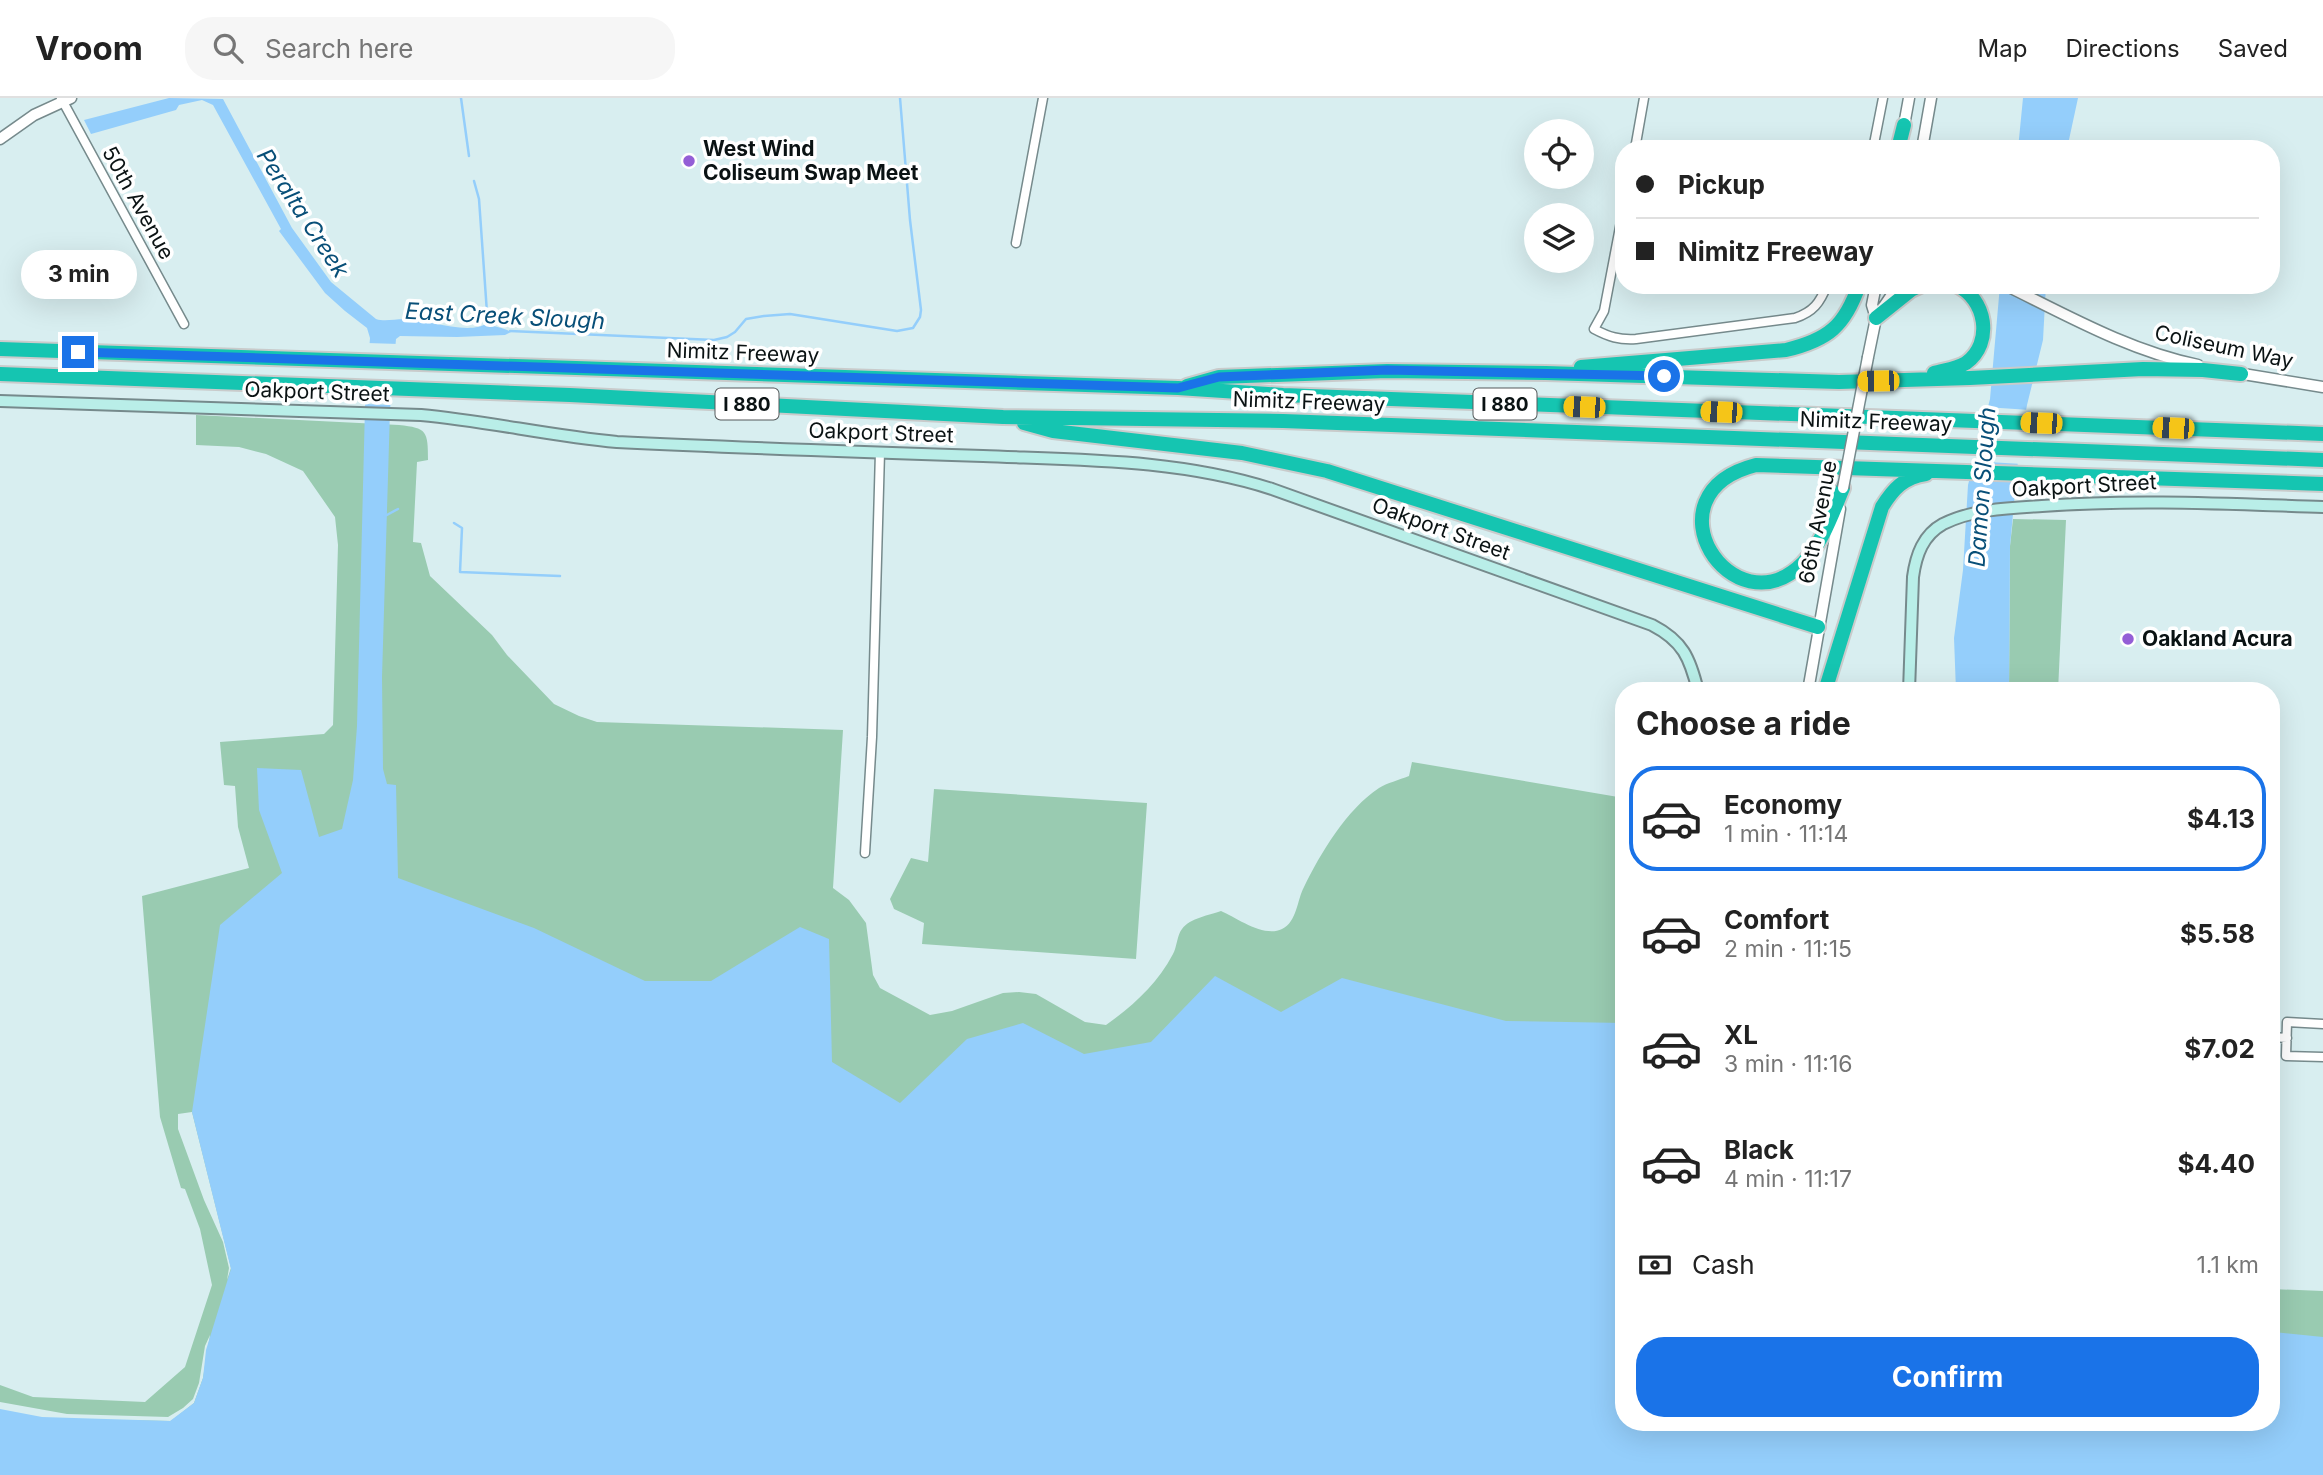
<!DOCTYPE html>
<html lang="en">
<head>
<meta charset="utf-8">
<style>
  body { margin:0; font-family:Inter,sans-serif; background:#f6f6f6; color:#222; height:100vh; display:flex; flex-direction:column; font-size:26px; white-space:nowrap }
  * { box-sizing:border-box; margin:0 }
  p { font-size:23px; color:#767676 }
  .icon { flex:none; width:38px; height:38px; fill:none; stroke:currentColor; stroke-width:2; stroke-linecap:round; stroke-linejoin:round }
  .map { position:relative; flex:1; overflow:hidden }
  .details { position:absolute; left:1615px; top:584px; width:665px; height:749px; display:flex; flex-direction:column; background:#fff; border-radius:28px; box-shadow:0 7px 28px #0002 }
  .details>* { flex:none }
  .hud { position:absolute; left:1615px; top:42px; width:665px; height:154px; border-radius:28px; box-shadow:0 7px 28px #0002; display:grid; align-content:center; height:154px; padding:0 21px; background:#fff }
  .controls { position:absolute; left:1524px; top:21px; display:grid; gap:14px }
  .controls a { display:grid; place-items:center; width:70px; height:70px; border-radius:50%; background:#fff; box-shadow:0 7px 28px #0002; font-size:35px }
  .end { position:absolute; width:32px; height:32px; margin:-16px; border:9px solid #1a73e8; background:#fff; box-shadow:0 0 0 4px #fff }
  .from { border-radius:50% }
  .bubble { position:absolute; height:49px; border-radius:24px; background:#fff; box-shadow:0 7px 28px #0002; font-size:23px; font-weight:700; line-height:49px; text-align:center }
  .car { position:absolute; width:21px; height:42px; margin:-21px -10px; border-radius:9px; box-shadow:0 0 5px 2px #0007; background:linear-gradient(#f5c518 24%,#345 0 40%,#f5c518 0 76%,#345 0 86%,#f5c518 0) }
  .hud b { display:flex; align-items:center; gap:24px; height:66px; font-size:26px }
  .hud b+b { border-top:2px solid #e0e0e0 }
  .hud i { width:18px; height:18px; background:#222 }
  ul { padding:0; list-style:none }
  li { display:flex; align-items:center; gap:21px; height:105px; margin:0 14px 10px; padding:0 7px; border:4px solid transparent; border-radius:28px }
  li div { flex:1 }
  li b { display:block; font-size:26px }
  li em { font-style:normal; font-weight:700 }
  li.on { border-color:#1a73e8 }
  li>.icon { width:63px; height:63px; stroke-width:1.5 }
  h2 { padding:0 21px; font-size:32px; line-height:84px }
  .pay { display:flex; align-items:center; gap:18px; height:77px; padding:0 21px; font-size:26px }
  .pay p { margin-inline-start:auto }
  .action { display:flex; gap:14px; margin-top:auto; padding:14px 21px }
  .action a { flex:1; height:80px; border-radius:28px; background:#1a73e8; color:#fff; font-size:28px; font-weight:700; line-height:80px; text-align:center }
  header { display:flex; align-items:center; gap:42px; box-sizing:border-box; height:98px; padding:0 35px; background:#fff; border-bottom:2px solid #e0e0e0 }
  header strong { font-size:33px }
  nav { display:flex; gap:38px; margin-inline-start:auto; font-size:24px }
  .search { width:490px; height:63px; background:#f6f6f6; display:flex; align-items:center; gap:18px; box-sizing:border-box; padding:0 24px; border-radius:28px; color:#767676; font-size:26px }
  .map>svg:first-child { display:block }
</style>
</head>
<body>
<header>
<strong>Vroom</strong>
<div class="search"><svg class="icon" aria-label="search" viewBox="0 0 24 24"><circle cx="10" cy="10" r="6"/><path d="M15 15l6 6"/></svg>Search here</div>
<nav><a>Map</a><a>Directions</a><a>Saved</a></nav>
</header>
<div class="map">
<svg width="2323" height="1377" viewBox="0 0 2323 1377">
  <rect width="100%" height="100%" fill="#d8eef0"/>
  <path fill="#99cbb1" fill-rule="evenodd" d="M196,317L399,327C427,330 428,333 428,362L417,364L413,444L421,445L430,478L492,537L507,557L554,606L579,618L597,624L843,632L833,790L849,802L866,825L873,877L880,890L930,917L952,913L1003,895L1019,894L1036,896L1085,924L1106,927C1134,907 1157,886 1173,856C1177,849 1177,837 1182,831C1190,820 1210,817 1221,813C1237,820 1264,840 1282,831C1297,824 1297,802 1304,789C1320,756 1347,711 1379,690C1387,685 1399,682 1409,678L1412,664L1624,700V1325H2272V1191L2323,1193V1377H124L123,1322L171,1323L194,1305L203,1280L210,1237L205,1248L199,1285L193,1301L183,1310L168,1319L67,1316L0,1304V1287L33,1299L145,1304L185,1269L212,1187L200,1131L185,1091L181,1090L160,1019L142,798L249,770L238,729L235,688L224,687L220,644L324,636L333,627L338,447L335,419L303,373L266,356L239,349L196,347ZM192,1014L231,1170L227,1182L229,1170L223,1144L204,1102L178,1031V1016Z
    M2013,421L2066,422L2058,593H2009L2010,448Z
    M934,691L1147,705L1136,861L922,846L924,825L894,811L890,801L911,760L928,764Z"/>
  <path fill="#94cefb" d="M169,0L223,1L292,130L331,184L376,221C385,224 394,221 404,221C425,221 470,238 487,225C495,230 503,229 511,234L505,237L457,239L400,238L396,241L390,312L382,579L383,671L387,686L396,687L398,780L534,830L645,883H711L800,829L829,841L832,964L900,1005L967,941L1023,925L1084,956L1151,944L1215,878L1281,914L1342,880L1506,923L1624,925V1325H2272V1235L2274,1234L2323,1239V1377H0V1311L42,1319L170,1323L194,1305L203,1280L206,1252L231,1171L192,1014L220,827L282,775L259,712L257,670L301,672L319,739L342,731L353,682L357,628L365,309L370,240L367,230L345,213L325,195L279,133L281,131L213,7L202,2L179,7L176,12L91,36L84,22Z
    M2023,0H2078L2067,51H2018Z
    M2000,187H2046L2043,242L2027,307L2019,352L2010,448L2009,593H1956L1954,540L1963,472L1968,387L1990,301Z"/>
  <path fill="#d8eef0" d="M367,245L399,246L394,307L362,306Z
    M1985,309L2030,312L2022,366L1971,363Z"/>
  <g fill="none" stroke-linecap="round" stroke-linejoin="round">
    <path stroke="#94cefb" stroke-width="2.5" d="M461,0L469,58
      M474,83L479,101L488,229
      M510,233L714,242L727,239L735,234L746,221L764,218L790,216L897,233L913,230L920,219L921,212L910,122L900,0
      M385,418L398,411
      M454,425L462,430L460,474L560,478"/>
    <defs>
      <path id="minor" d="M61,0L184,226
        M1635,51L1644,0
        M1873,51L1883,0
        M1624,108L1604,213L1594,231C1609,239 1619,242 1636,241L1795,220C1813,214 1820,205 1827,187
        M1016,145L1043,0
        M865,755L872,639L880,354
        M2323,926L2287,924L2286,958L2323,959
        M2272,939L2287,940"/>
      <path id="tertiary" d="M1903,33L1909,0
        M0,41L34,17L71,0
        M1922,51L1931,0
        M1876,187L1872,207L1876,220
        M2005,187C2068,218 2130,253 2198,267
        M1868,259L1876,220L1891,198L1893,187
        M2237,275L2323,289
        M1808,593L1840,411"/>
      <path id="secondary" d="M0,303L421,317C487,323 551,338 617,344C739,350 861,354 983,358C1080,362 1179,361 1272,391L1652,527C1683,543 1690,560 1698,593
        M1909,593L1913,479C1916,457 1923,437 1943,426C1973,411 2009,410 2042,408C2136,401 2229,406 2323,409"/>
      <path id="motorway" d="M1898,51L1904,27
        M1876,220L1911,192L1922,187
        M0,251L1178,290L1283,297L2323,336
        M1581,269L1786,252C1828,242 1845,228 1859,187
        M1934,275C1944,272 1956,271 1966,265C1994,245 1986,200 1956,187
        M0,276L570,297L1003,319L1283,323L2323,362
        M1187,288L1219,279L1387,273L1546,275L1839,284L1970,280L2143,271L2203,272L2241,276
        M1024,325L1053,333L1242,355L1327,373L1818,529
        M1843,390C1832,416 1823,444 1803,465C1733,535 1642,396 1756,367L2323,386
        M1825,593L1882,409C1893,391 1904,379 1926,376"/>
    </defs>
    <use href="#minor" stroke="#768a8c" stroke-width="11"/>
    <use href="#tertiary" stroke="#768a8c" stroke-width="13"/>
    <use href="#secondary" stroke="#768a8c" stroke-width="14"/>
    <use href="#motorway" stroke="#c9cbcb" stroke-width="18"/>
    <use href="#minor" stroke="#fff" stroke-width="8"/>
    <use href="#tertiary" stroke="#fff" stroke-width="10"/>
    <use href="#secondary" stroke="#b9eee8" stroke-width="10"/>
    <use href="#motorway" stroke="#15c5b1" stroke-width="14"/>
    <defs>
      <path id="tertiary-bridge" d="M1843,390L1868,259"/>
    </defs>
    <use href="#tertiary-bridge" stroke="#768a8c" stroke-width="13" stroke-linecap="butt"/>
    <use href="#tertiary-bridge" stroke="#fff" stroke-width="10"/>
  </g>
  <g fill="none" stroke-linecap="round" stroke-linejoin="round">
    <path stroke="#1a73e8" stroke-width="9" d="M78,254L1178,290L1219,279L1387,272L1664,278"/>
  </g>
  <g fill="#945ed6" stroke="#fff" stroke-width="2.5">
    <circle cx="689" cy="63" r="7"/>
    <circle cx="2128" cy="541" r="7"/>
  </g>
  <g text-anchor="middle" stroke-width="7" stroke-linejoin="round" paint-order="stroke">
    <g fill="#fff" stroke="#54595a" stroke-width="2">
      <rect x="715.5" y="290.5" width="63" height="31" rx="5"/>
      <rect x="1473.5" y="290.5" width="63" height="31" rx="5"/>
    </g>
    <g font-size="19" font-weight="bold" fill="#0a1213">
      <text x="747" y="313">I 880</text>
      <text x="1505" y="313">I 880</text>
    </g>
    <g font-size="21" font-weight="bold" fill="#0a1213" stroke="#fff" text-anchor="start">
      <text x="703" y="58">West Wind<tspan x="703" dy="24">Coliseum Swap Meet</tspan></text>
      <text x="2142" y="548">Oakland Acura</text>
    </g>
    <g font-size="21" fill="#0a1213" stroke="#fff">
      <text transform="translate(138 105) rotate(61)" y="7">50th Avenue</text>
      <text transform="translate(2224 249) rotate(12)" y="7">Coliseum Way</text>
      <text transform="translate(743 255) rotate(2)" y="7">Nimitz Freeway</text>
      <text transform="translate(317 294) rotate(2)" y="7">Oakport Street</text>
      <text transform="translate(1309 304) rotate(2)" y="7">Nimitz Freeway</text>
      <text transform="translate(1876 324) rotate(2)" y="7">Nimitz Freeway</text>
      <text transform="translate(881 335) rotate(2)" y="7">Oakport Street</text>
      <text transform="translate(2084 388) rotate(-3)" y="7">Oakport Street</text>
      <text transform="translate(1818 424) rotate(-79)" y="7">66th Avenue</text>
      <text transform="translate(1441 431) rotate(20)" y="7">Oakport Street</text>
    </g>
    <g font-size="23" font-style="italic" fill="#084f78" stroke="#fff">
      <text transform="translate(303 115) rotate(57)" y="8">Peralta Creek</text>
      <text transform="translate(505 218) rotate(3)" y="8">East Creek Slough</text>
      <text transform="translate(1982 389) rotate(-86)" y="8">Damon Slough</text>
    </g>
  </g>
</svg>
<div class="controls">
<a><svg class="icon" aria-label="locate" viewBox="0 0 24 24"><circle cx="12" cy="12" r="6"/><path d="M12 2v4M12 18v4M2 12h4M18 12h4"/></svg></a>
<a><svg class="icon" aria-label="layers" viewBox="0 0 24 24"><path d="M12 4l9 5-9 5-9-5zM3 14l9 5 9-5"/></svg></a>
</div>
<i class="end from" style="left:1664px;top:278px"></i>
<i class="end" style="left:78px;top:254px"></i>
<div class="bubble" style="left:21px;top:152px;width:116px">3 min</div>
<i class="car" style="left:1878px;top:283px;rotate:269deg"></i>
<i class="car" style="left:1584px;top:309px;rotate:272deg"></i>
<i class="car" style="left:1721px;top:314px;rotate:272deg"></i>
<i class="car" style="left:2041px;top:325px;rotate:272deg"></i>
<i class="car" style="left:2173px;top:330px;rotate:272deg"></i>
<div class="hud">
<b><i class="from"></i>Pickup</b>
<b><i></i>Nimitz Freeway</b>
</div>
<section class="details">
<h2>Choose a ride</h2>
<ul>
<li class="on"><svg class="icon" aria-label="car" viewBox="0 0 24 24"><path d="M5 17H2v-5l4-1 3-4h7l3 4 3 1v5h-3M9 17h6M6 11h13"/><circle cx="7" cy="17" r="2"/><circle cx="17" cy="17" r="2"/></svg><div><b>Economy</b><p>1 min · 11:14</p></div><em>$4.13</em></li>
<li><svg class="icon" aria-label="car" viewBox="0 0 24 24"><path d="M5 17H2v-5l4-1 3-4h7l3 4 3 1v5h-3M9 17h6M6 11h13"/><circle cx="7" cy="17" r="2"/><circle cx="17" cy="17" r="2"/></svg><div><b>Comfort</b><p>2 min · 11:15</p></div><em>$5.58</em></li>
<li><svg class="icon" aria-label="car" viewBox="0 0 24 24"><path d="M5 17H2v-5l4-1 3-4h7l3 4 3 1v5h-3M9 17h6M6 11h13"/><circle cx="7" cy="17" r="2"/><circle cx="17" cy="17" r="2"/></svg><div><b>XL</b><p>3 min · 11:16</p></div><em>$7.02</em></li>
<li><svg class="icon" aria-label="car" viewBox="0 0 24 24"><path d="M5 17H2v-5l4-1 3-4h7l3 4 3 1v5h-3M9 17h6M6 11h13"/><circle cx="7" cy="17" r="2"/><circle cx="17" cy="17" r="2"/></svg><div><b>Black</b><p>4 min · 11:17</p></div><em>$4.40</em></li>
</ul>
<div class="pay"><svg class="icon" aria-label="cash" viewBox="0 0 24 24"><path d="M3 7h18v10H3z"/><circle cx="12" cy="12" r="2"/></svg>Cash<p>1.1 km</p></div>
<div class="action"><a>Confirm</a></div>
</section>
</div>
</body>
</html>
